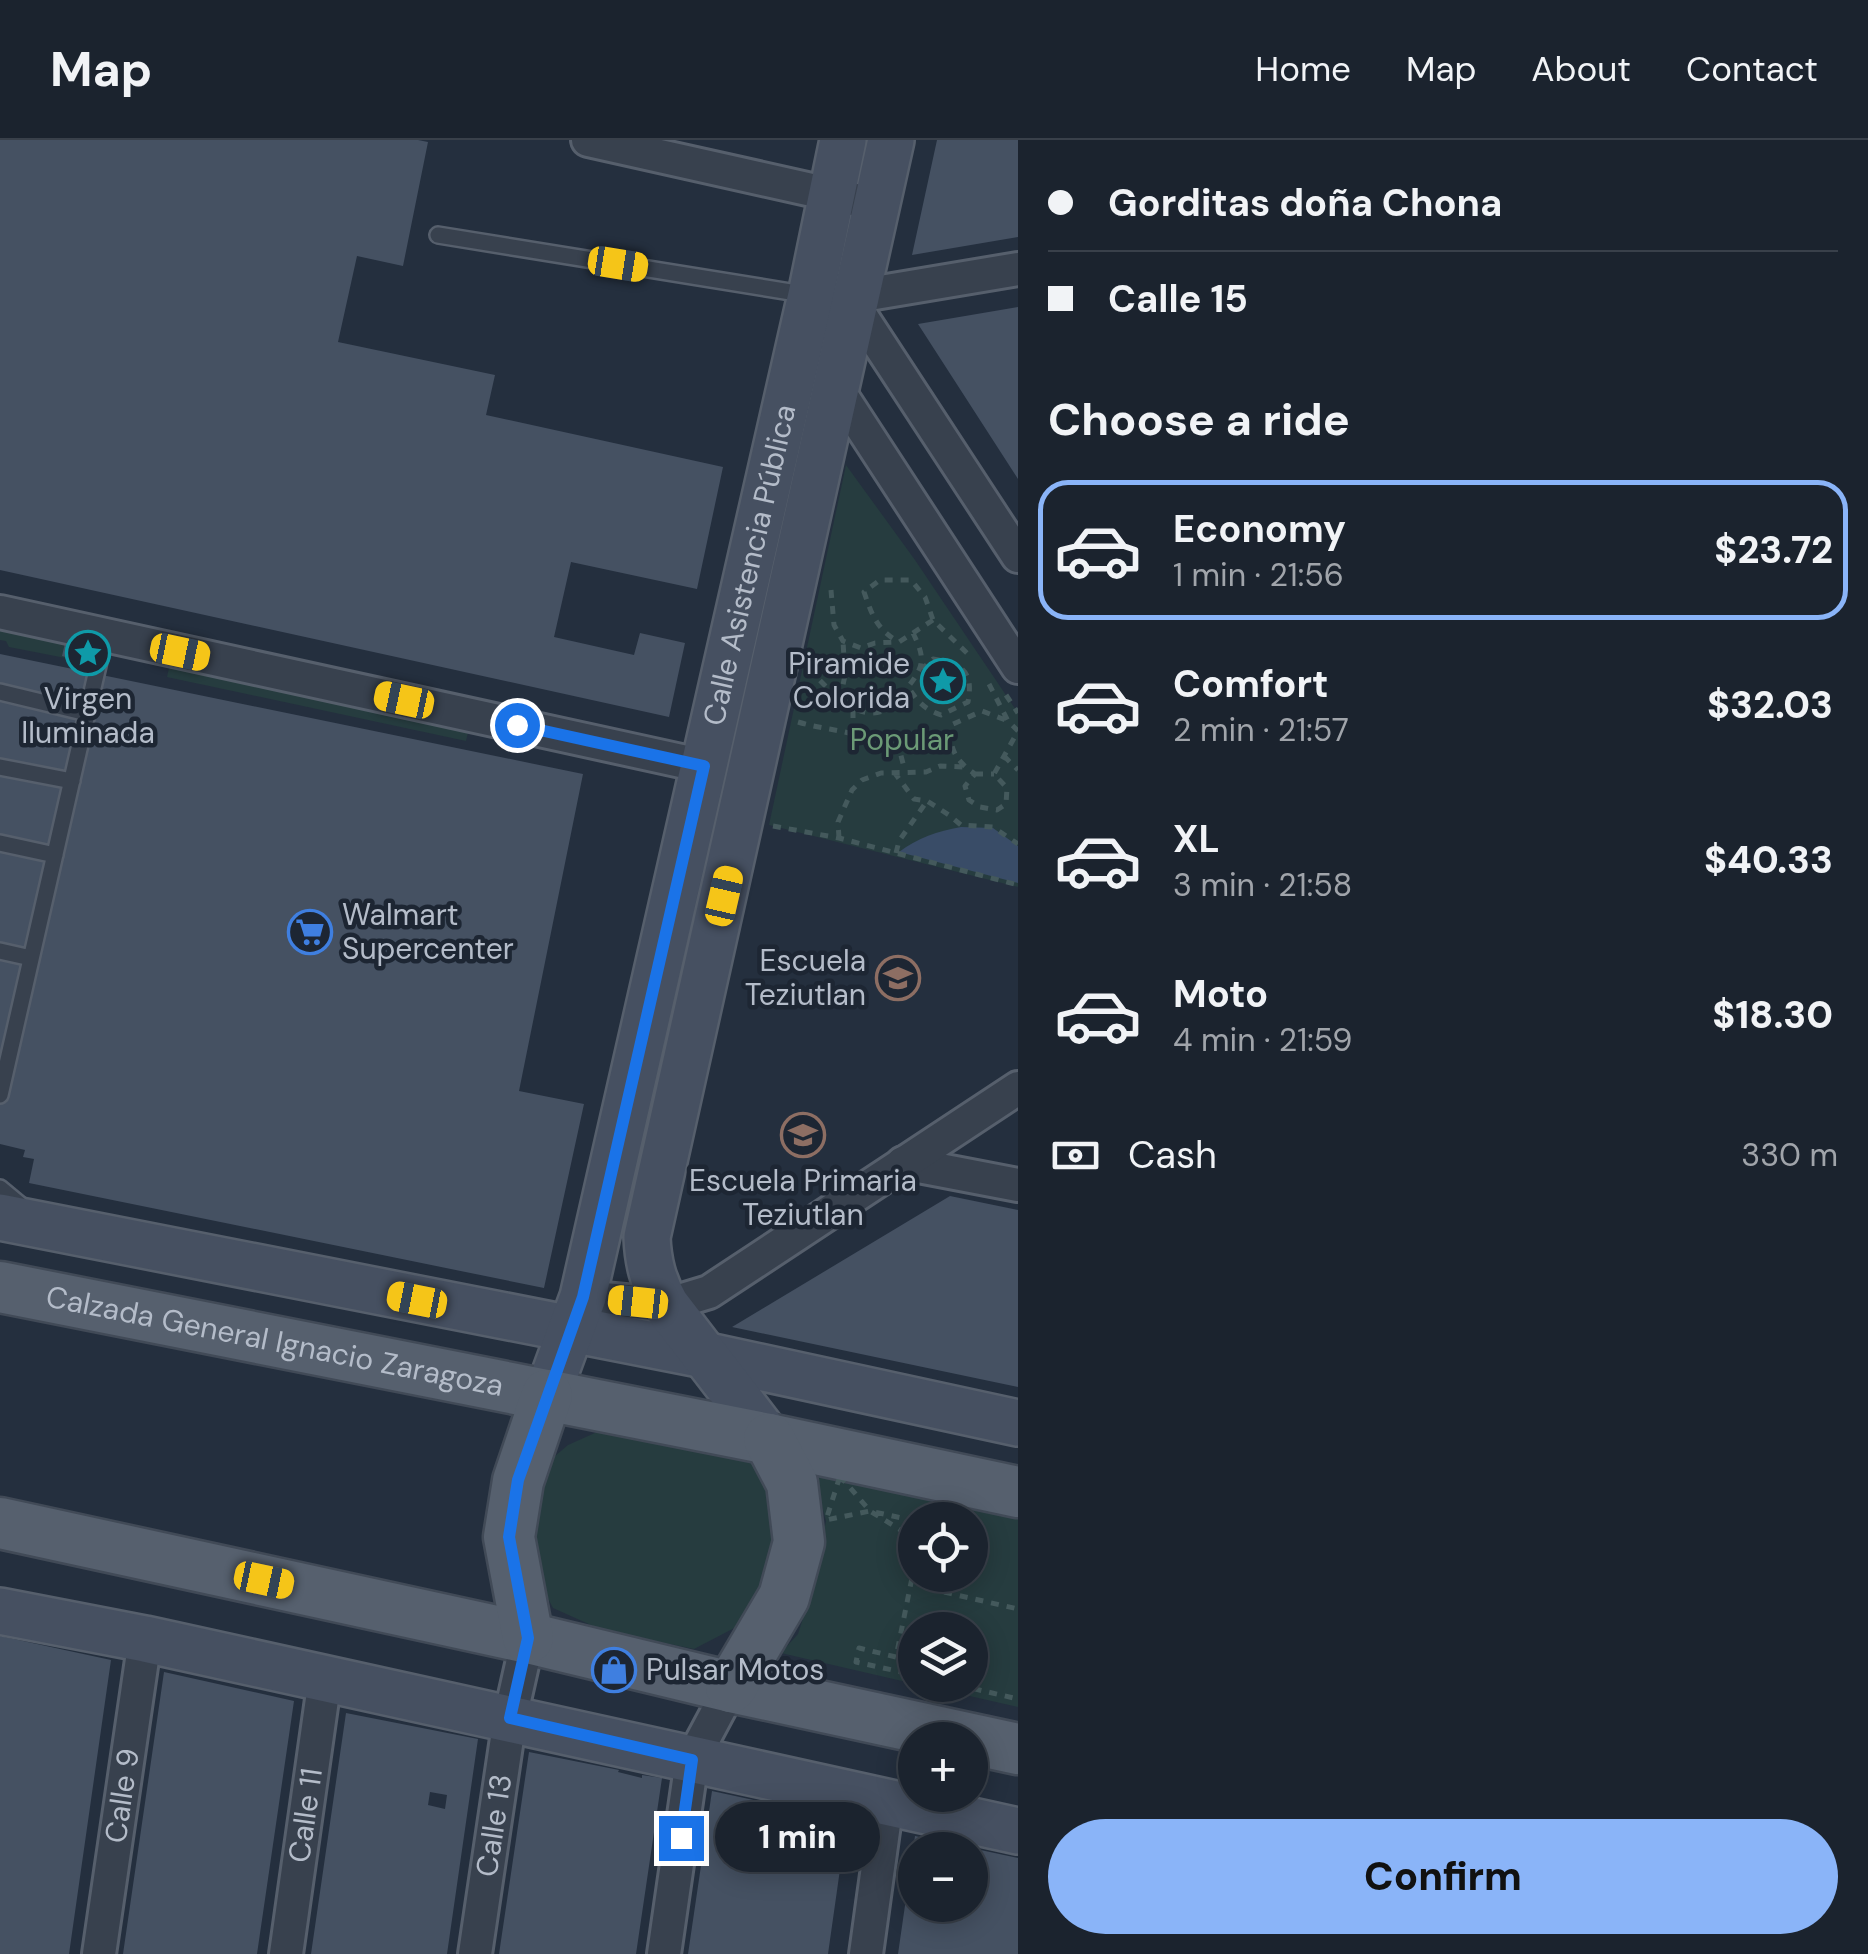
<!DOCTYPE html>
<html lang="en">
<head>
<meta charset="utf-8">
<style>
  body { margin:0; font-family:"DM Sans",sans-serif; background:#242b36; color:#f1f3f6; height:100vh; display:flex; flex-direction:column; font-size:38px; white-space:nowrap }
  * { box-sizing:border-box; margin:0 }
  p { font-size:32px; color:#a0a4aa }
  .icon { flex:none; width:55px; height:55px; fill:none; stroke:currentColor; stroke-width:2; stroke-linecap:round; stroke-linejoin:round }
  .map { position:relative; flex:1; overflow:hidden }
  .sheet { display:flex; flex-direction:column; background:#1b232e; width:850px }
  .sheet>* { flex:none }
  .banner { display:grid; align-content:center; height:220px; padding:0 30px; background:#1b232e }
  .controls { position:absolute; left:898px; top:1362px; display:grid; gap:20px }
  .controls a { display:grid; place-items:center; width:90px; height:90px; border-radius:50%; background:#1b232e; box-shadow:0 5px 25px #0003,0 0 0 2px #39404a; font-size:50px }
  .end { position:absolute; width:45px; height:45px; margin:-22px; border:12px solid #1a73e8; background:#fff; box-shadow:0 0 0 5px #fff }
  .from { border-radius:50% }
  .bubble { position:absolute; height:70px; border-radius:35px; background:#1b232e; box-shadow:0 5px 25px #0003,0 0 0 2px #39404a; font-size:32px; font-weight:800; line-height:70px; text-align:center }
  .car { position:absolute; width:30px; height:60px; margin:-30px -15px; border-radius:12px; box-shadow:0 0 8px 2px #0007; background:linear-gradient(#f5c518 24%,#345 0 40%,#f5c518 0 76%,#345 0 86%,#f5c518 0) }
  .banner b { display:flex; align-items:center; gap:35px; height:95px; font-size:38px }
  .banner b+b { border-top:2px solid #39404a }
  .banner i { width:25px; height:25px; background:#f1f3f6 }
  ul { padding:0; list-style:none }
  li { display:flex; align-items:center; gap:30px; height:140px; margin:0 20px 15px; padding:0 10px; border:5px solid transparent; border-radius:30px }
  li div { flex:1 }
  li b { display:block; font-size:38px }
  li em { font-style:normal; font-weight:800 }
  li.selected { border-color:#8ab4f8 }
  li>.icon { width:90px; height:90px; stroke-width:1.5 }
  h2 { padding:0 30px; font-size:45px; line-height:120px }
  .pay { display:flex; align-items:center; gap:25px; height:110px; padding:0 30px; font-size:38px }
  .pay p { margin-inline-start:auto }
  .cta { display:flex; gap:20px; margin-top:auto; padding:20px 30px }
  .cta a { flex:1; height:115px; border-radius:60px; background:#8ab4f8; color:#111; font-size:40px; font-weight:800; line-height:115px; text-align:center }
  header { display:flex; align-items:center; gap:60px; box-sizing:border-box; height:140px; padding:0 50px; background:#1b232e; border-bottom:2px solid #39404a }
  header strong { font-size:48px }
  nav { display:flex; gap:55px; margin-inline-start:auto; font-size:35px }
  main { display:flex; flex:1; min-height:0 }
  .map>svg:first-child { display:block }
</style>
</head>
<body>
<header>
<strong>Map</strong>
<nav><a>Home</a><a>Map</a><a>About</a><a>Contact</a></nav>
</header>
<main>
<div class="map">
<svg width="1018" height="1814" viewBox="0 0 1018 1814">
  <rect width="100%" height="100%" fill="#242f3e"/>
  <path fill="#263c3f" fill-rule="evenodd" d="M846,325L915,420L1018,573V747L769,685Z
    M0,490L94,510L91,523L9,507L6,501L0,500Z
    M170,524L469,588L466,601L167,537Z
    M606,1288L749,1319L774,1330L780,1379L773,1436L744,1483L694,1509L602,1490L553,1468L527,1418L541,1328L568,1305Z
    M812,1330L1018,1375V1567L921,1545H970V1490H915V1544L781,1513L798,1494L814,1443L826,1381ZM915,1380H970V1435H915Z"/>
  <path fill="#394c67" d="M961,687L993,688L1018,706V743L899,712C918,698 937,691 961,687Z"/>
  <path fill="#455162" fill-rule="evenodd" d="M0,0H418L428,2L403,126L357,116L338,202L495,235L486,275L723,327L697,449L571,422L554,497L634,515L640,493L685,503L669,577L0,430Z
    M937,0H1018V97L912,115Z
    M1018,167V339L918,184Z
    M65,503L80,506L77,520L62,516Z
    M0,514L583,634L519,951L584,964L544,1148L29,1043L34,1019L23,1017L25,1010L0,1004Z
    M950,1056L1018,1070V1247L732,1187Z
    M0,1496L111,1520L69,1814H0Z
    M164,1532L294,1561L257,1814H123Z
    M346,1573L478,1599L447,1814H311ZM430,1652L447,1655L445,1669L428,1665Z
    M529,1612L619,1630L618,1632L642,1638V1635L662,1638L636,1814H499Z
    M712,1651L847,1680L828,1814H688Z
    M915,1696L1018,1718V1814H898ZM915,1710H970V1765H915Z"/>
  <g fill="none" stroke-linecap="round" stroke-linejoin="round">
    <defs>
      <path id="lane" d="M438,95L809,155
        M0,552L87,573
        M0,627L72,641
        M0,703L55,715
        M0,811L31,818
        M0,955L105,495
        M0,1048L24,1068"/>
      <g id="street">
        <path d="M588,0L852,59"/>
        <path d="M857,156L1018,129"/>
        <path d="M855,167L1018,416"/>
        <path d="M837,249L1018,527"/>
        <path d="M0,472L704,626"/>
        <path d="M903,1023L1018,1045"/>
        <path d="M583,1157L666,1165L709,1152L1018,948"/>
        <path id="s1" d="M99,1814L145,1499"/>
        <path id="s2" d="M286,1814L325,1538"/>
        <path id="s3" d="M475,1814L510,1578L528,1498"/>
        <path d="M664,1814L692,1620L731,1547"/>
        <path d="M866,1814L887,1662"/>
      </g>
      <g id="secondary">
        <path d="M0,1077L704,1215L1018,1283"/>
        <path id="s4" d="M547,1255L583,1157L811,155L843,0"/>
        <path d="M769,1299L666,1165C653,1142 648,1122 647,1097L891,0"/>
        <path d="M0,1471L145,1499L1018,1691"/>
      </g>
      <g id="primary">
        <path id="s5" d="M0,1147L769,1299L1018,1352"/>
        <path d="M0,1383L528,1498L731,1547L1018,1609"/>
        <path d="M528,1498L509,1397L518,1341L547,1255"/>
        <path d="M731,1547L784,1457L799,1402L792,1343L769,1299"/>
      </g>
    </defs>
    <use href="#lane" stroke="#565f6c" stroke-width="20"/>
    <use href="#street" stroke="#565f6c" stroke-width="38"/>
    <use href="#secondary" stroke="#565f6c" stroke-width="50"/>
    <use href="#primary" stroke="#414a57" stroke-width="55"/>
    <path stroke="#44595c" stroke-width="5" stroke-dasharray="8 8" stroke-linecap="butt" d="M831,450L834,485L843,501L861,508L875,503L896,502
      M933,480L899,502C877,490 872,475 864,452L880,440H911L925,457L933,480L972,518
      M913,493C925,518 925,525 908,547C918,562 924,569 941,575L968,562C974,530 961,524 933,519L922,529
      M809,529C839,561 875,600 908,547
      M989,544L1008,581L1018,591L994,634L1007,648L1006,664L997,670L980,667L969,660L965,646L975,634C955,620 949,609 951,585L982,571L1008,581
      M1006,555L1018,573
      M840,560L845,535L843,501
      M853,570V594C869,600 885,600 899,608L905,631
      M798,582C818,588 834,589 853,594
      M1004,616L1018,630
      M894,632L914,659L927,661L949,675L961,685L993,687L1018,704
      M975,634H994
      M773,686L839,698L1018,745
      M839,698L838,682L852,650L862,640L881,633L926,632L940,626L964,627
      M896,713L899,701L927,661
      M840,1336L870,1371L826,1380Z
      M915,1381L870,1371L915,1399
      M915,1423L896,1517L859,1508L856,1522L915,1535
      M929,1435L926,1448L1018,1469
      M958,1545L1018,1559"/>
    <use href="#lane" stroke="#38414e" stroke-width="15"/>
    <use href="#street" stroke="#38414e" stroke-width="32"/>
    <use href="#secondary" stroke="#465061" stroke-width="45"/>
    <use href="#primary" stroke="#56606e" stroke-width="50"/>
  </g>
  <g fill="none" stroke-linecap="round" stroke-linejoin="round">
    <path stroke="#1a73e8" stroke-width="12" d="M517,585L704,626L583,1157L518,1340L509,1397L528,1498L510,1578L692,1620L681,1698"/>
  </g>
  <defs>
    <symbol id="sight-ring" viewBox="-11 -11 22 22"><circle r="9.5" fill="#1d2633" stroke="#0f9aa8" stroke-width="1.5"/><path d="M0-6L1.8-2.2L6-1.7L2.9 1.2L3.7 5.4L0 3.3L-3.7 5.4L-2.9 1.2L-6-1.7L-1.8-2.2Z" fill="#0f9aa8"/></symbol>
    <symbol id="supermarket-ring" viewBox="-11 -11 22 22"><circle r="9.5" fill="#1d2633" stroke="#3f7fe0" stroke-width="1.5"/><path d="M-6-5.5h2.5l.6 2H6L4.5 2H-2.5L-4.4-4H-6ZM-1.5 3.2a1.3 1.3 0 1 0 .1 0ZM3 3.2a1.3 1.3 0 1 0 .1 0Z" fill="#3f7fe0"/></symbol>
    <symbol id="school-ring" viewBox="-11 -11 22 22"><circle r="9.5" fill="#1d2633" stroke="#8d6e63" stroke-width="1.5"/><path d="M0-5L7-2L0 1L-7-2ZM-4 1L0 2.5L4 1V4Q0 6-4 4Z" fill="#8d6e63"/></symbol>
    <symbol id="shop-ring" viewBox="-11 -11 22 22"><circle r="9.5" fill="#1d2633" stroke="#3f7fe0" stroke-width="1.5"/><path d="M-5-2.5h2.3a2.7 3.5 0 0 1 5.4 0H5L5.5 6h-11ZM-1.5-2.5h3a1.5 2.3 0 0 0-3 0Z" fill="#3f7fe0"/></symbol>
  </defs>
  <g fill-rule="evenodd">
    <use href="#sight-ring" x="63" y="488" width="50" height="50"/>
    <use href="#sight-ring" x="918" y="516" width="50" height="50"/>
    <use href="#supermarket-ring" x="285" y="767" width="50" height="50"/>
    <use href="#school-ring" x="873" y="813" width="50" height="50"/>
    <use href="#school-ring" x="778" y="970" width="50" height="50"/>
    <use href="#shop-ring" x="589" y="1505" width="50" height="50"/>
  </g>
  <g text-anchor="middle" stroke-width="9" stroke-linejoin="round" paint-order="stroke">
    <g font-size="30" fill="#b4bcc9" stroke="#1d2633">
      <text dy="10" stroke="none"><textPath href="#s4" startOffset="855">Calle Asistencia Pública</textPath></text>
      <text dy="10" stroke="none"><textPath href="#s5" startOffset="280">Calzada General Ignacio Zaragoza</textPath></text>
      <text dy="10" stroke="none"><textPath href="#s1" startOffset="160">Calle 9</textPath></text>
      <text dy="10" stroke="none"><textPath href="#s2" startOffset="140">Calle 11</textPath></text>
      <text dy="10" stroke="none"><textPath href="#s3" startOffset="130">Calle 13</textPath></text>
    </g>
    <g font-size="30" fill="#b4bcc9" stroke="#1d2633" text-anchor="end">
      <text x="910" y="534">Piramide<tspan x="910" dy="34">Colorida</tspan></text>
      <text x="88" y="569" text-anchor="middle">Virgen<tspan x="88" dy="34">Iluminada</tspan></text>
      <text x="342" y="785" text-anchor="start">Walmart<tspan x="342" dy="34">Supercenter</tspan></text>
      <text x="866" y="831">Escuela<tspan x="866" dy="34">Teziutlan</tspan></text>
      <text x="803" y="1051" text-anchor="middle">Escuela Primaria<tspan x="803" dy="34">Teziutlan</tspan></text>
      <text x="646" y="1540" text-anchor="start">Pulsar Motos</text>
    </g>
    <g font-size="30" fill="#6b9a76" stroke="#1d2633">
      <text x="902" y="610">Popular</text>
    </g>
  </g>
</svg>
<div class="controls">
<a><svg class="icon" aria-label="locate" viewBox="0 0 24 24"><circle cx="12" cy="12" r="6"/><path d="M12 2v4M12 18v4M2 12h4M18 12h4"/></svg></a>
<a><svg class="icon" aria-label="layers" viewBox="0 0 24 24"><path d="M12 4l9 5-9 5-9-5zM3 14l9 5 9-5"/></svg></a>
<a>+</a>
<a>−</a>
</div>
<i class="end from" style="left:517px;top:585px"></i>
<i class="end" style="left:681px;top:1698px"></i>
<div class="bubble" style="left:715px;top:1662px;width:165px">1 min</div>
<i class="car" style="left:618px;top:124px;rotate:99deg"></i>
<i class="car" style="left:180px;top:512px;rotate:102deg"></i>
<i class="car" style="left:404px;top:560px;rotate:282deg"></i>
<i class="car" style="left:724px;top:756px;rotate:13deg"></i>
<i class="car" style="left:417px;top:1160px;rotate:281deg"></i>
<i class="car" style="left:638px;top:1162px;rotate:276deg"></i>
<i class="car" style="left:264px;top:1440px;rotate:102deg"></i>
</div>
<section class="sheet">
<div class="banner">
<b><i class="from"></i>Gorditas doña Chona</b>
<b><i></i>Calle 15</b>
</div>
<h2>Choose a ride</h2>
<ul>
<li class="selected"><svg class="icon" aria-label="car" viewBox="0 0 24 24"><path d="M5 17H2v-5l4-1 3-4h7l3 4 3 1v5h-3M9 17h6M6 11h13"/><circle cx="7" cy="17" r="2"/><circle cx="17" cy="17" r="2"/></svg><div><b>Economy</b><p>1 min · 21:56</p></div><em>$23.72</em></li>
<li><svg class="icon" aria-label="car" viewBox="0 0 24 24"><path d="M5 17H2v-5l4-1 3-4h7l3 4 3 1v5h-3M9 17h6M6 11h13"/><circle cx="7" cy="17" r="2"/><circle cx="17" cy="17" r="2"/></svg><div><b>Comfort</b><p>2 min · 21:57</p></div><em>$32.03</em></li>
<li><svg class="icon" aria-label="car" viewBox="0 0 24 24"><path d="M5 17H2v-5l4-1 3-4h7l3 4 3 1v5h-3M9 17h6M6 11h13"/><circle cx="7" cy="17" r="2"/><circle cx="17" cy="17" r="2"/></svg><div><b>XL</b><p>3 min · 21:58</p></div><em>$40.33</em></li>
<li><svg class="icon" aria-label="car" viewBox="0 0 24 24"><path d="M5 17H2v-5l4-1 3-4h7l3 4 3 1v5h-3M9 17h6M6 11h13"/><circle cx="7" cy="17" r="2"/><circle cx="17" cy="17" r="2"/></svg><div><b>Moto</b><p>4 min · 21:59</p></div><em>$18.30</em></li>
</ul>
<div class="pay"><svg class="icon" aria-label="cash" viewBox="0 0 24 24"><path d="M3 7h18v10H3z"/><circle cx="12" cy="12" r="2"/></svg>Cash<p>330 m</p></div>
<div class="cta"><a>Confirm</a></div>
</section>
</main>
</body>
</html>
